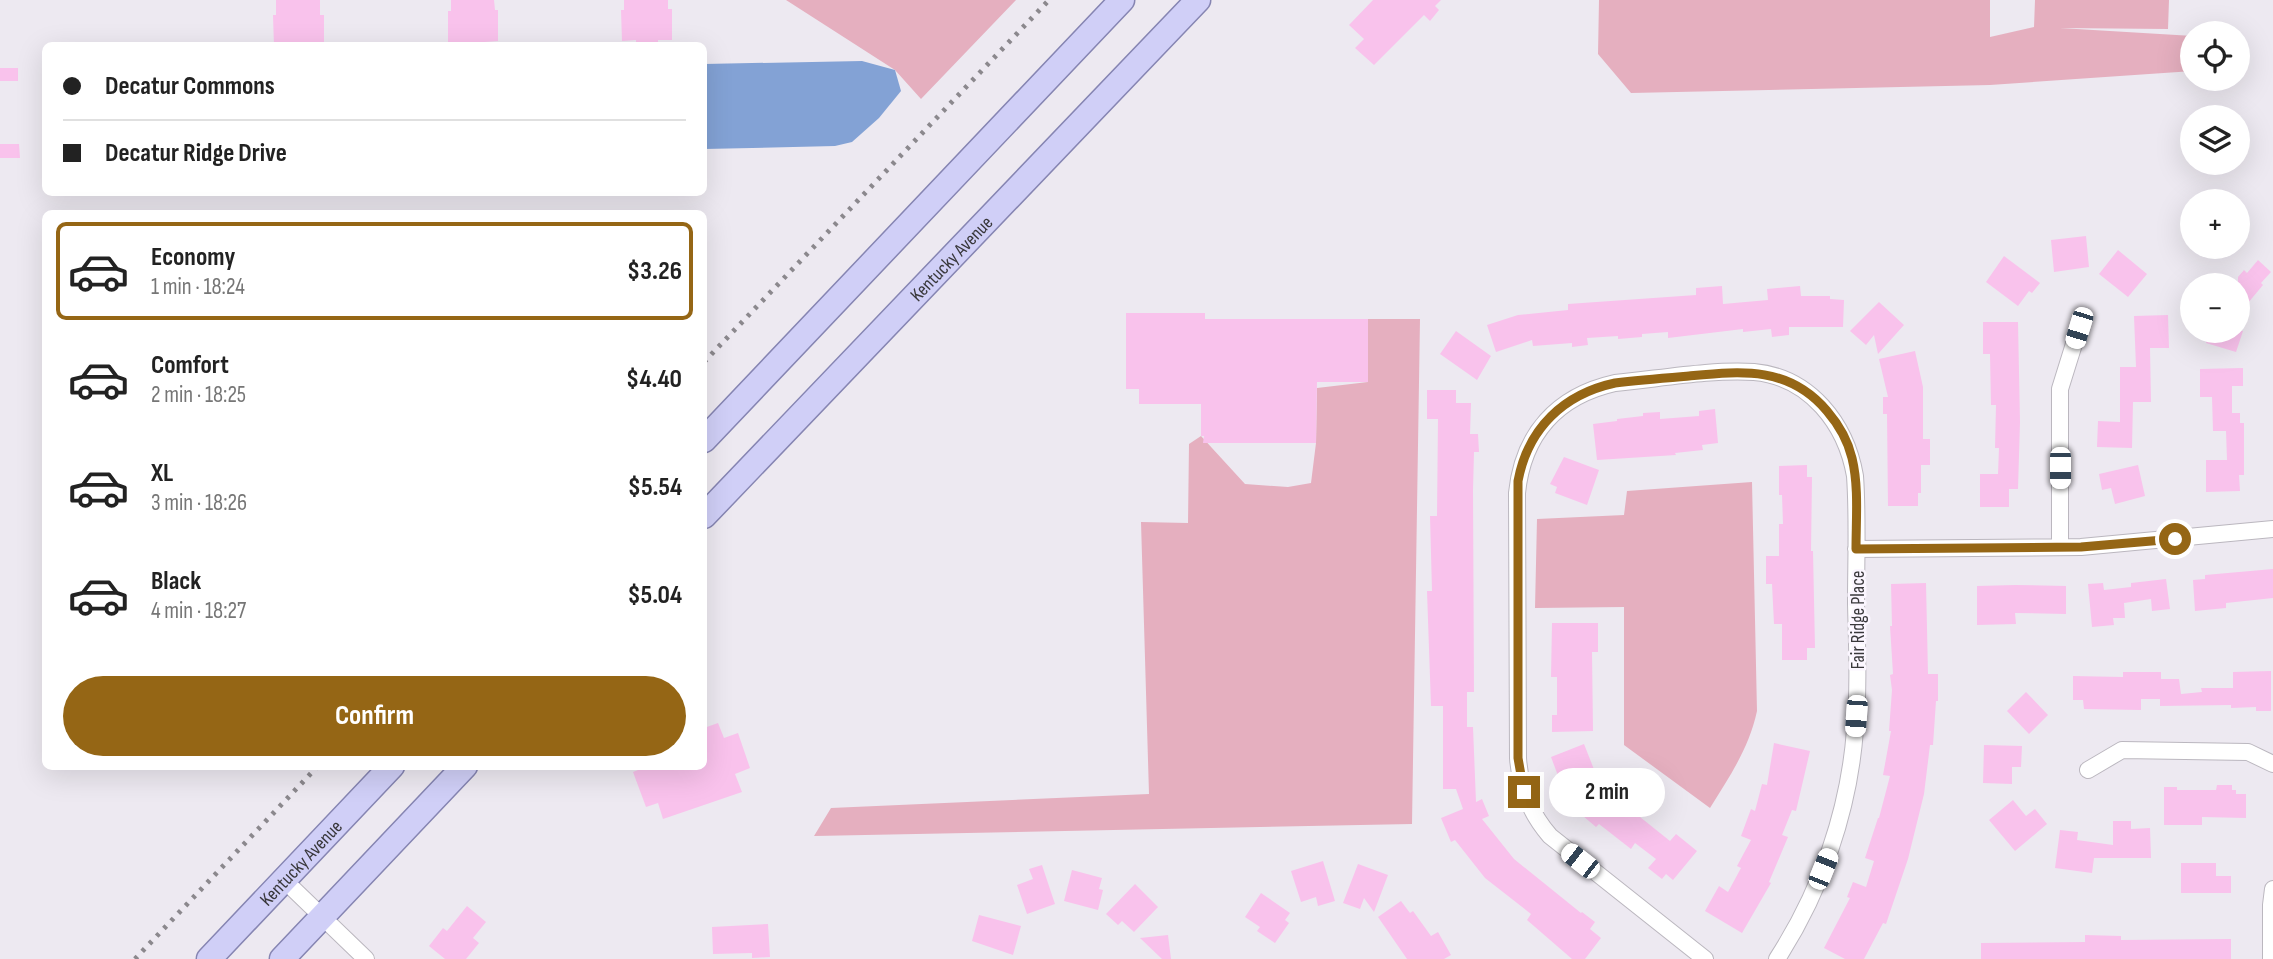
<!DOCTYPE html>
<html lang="en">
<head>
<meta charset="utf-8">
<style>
  body { margin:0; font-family:"Sofia Sans Condensed",sans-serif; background:#f6f6f6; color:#222; height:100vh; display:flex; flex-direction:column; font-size:26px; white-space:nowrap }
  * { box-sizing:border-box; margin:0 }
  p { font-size:23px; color:#767676 }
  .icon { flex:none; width:38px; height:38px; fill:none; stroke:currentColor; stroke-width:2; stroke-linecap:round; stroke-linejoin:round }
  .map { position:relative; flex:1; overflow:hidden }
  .details { position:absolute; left:42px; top:210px; width:665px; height:560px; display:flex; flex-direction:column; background:#fff; border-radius:10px; box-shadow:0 7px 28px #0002 }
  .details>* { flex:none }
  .guide { position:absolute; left:42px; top:42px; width:665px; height:154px; border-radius:10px; box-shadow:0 7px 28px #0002; display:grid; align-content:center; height:154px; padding:0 21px; background:#fff }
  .buttons { position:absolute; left:2180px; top:21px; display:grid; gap:14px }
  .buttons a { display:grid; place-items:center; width:70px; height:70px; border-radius:50%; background:#fff; box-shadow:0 7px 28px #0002; font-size:35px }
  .end { position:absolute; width:32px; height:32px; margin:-16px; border:9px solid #956615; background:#fff; box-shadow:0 0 0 4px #fff }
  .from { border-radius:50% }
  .bubble { position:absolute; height:49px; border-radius:24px; background:#fff; box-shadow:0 7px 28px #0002; font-size:23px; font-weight:700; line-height:49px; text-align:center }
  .car { position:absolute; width:21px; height:42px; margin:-21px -10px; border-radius:9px; box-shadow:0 0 5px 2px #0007; background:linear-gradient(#fff 24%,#345 0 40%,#fff 0 76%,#345 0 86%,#fff 0) }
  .guide b { display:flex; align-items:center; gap:24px; height:66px; font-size:26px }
  .guide b+b { border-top:2px solid #e0e0e0 }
  .guide i { width:18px; height:18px; background:#222 }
  ul { padding:12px 0 0; list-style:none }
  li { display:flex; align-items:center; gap:21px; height:98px; margin:0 14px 10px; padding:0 7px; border:4px solid transparent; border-radius:10px }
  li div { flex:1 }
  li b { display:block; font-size:26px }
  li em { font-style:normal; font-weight:700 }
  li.active { border-color:#956615 }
  li>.icon { width:63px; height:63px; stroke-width:1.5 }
  .button { display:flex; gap:14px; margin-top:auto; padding:14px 21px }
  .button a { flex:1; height:80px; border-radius:42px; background:#956615; color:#fff; font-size:28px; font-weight:700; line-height:80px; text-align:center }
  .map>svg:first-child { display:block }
</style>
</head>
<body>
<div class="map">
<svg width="2273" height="959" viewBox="0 0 2273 959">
  <rect width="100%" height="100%" fill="#ede9f1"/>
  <path fill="#e5afbf" d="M786,0H1016L921,99L895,70Z
    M1599,0H1990V37L2034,27L2035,0H2169L2168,29L2060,28L2193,36V71L1990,85L1631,93L1598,54Z
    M1368,319H1420L1412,824L814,836L831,808L1149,794L1141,522L1188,523L1189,444L1201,436L1245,484L1288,487L1311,483L1316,443L1317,388L1368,382Z
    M1752,482L1757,711C1749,748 1730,776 1710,808L1624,745V607L1535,608L1537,519L1624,515L1627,491Z"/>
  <path fill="#83a2d5" d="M862,61L895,70L901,91L879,118L852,142L835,146L704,149V64Z"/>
  <path fill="#f9c2ec" d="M276,0H320V15H324V46H274L273,15H276Z
    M451,0H494L495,10H498V41L485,42V45L471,46H462V42H448V11H451Z
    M624,0H668V9H672V40H658V44L636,45V40L622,41L621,10H624Z
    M1373,0H1441L1435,6L1439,10L1430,21L1424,15L1374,65L1355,48L1364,39L1349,25Z
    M0,68H18V81H0Z
    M0,144H19L20,158H0Z
    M2086,236L2089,267L2054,272L2051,240Z
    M2118,250L2147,274L2128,297L2099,274Z
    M2004,256L2040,283L2032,293L2029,291L2018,306L1986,282Z
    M2258,260L2271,272L2261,283L2263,285L2238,315V277L2244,270L2247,273Z
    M1722,286L1723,304L1768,300L1767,289L1800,286L1801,296H1830V299L1844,300L1843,327H1789V335L1772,337L1771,329L1743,332V329L1668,338V332L1642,334V337L1618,339V336L1587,338L1588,345L1572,347V343L1533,346L1532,340L1496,352L1487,325L1518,315L1568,310V304L1696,295V288Z
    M1879,302L1904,325L1878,354L1874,335L1866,345L1850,331Z
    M1126,313H1205V319H1368V382H1317L1316,443H1203L1204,436H1201V404H1139V389H1126Z
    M2168,315L2169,348H2150L2151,402H2133L2132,448L2097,447L2098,421L2120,422V367H2136L2134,316Z
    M1983,322H2018L2020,422L2018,489H2009V507H1980V474H1998L1999,448H1995L1996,405H1991L1990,354H1983Z
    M1456,331L1491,356L1477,380L1440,354Z
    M2210,331H2243L2236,352L2206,343Z
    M1915,351L1923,387V439H1930V465H1921V493H1918V506H1888L1887,414H1883V397H1888L1879,359Z
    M2243,368V386H2232V413H2240V423H2244V475H2239L2240,491L2206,492V460H2227L2226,431H2213L2212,397H2200V369Z
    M1427,390H1456V403H1471L1470,434H1478L1479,452H1474L1473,490L1474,692H1467V727H1473L1476,802L1482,799L1489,816L1482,819L1514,859L1581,913L1582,912L1595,922L1590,929L1601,938L1585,959H1572L1527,920L1531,914L1485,878L1455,840L1451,842L1441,818L1463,809L1456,789H1443V706H1431L1427,591H1432L1430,516H1437L1438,419H1427Z
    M1715,409L1718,443L1702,445L1703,450L1675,453L1676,455L1597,460L1593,424L1617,421V419L1643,416V413L1660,412V419L1699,416V411Z
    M1564,457L1599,470L1587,505L1555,493L1557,487L1550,484Z
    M1807,465V477H1812L1811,551H1813L1815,648H1807V660H1782V624H1774L1772,584H1766V556H1779V524H1783L1782,495H1779V466Z
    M2138,465L2145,496L2115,504L2111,488L2102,490L2099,474Z
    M2273,569V598L2226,603V608L2195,611L2193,580L2205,579V575Z
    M2166,579L2170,609L2152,611L2151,599L2124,603L2125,618H2113L2114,625L2092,627L2088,584L2103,583L2104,590L2131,587V583Z
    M1926,583L1928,674H1938V701H1936L1933,745H1930L1924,794L1908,859L1886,924L1883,923L1864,959H1845L1824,948L1850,898L1847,897L1853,882L1866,887L1874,861L1865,858L1878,818H1879L1890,776L1883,775L1891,731H1889L1892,690L1890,675L1893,674L1890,626H1892L1891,584Z
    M2015,585L2066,586V614L2015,613L2016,624L1977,625V586Z
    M1552,623H1598V652H1592L1593,731L1552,732V715H1557V677H1551Z
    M2271,671V711H2256V707L2231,708V705L2160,706V699H2141V710L2084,709L2083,700H2073V676L2123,677V672H2161V679H2179L2181,694L2202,692L2201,688H2233V672Z
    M2026,692L2048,715L2029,734L2007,711Z
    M718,723L724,738L738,733L750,768L735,774L742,792L663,819L658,803L646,807L633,772L648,766H704V728Z
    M1774,743L1810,751L1796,811L1792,810L1782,835L1788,837L1769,882L1771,883L1742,933L1705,911L1719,886L1728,892L1741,868L1737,866L1751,840L1741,836L1751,809L1755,811L1762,784L1767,785Z
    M1584,744L1599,782L1573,792L1568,778L1560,781L1551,757Z
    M1984,745L2022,746L2021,767H2012V784L1983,783Z
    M2217,785H2232V790H2236V794H2246V818L2202,817V825H2164V787H2177V790H2216Z
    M1605,789L1670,841L1676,834L1697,851L1673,880L1666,874L1662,879L1648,868L1656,859L1635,843L1631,849L1599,824L1596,827L1583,816Z
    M2013,800L2026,816L2035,809L2047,824L2015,851L1989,820Z
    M2113,821H2131V829L2150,828L2151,858H2094L2092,873L2055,868L2060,830L2078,832L2077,840L2113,845Z
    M1323,861L1335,901L1318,906L1316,897L1301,902L1291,871Z
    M2181,863H2216V876H2231V893H2181Z
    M1358,864L1388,875L1374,912L1364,898L1360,909L1343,903Z
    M1042,865L1055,904L1027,914L1017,885L1033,879L1029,869Z
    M1072,870L1102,878L1099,889L1103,890L1098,910L1064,901Z
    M1135,884L1158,907L1134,932L1122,921L1118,925L1106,914Z
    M1261,893L1290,913L1285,920L1289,923L1275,943L1257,931L1260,927L1245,917Z
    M1401,901L1410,913L1413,911L1431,936L1438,932L1451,955L1444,959H1407L1378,917Z
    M467,906L486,922L473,938L479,943L466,959H445L429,946L443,928L447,931Z
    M979,915L1021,926L1013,955L972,941Z
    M768,924L770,957L752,958V953L713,954L712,927Z
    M1168,935L1171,959H1162L1140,938Z
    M2085,935L2121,936V940L2231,939V959H1981V943L2085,942Z"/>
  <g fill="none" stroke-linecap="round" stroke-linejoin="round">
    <defs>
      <path id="street" d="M2060,547V389L2079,328
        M1856,549L2081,547L2273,529
        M2088,770L2122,750L2248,752L2273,764
        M284,880L366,959
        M1705,959L1550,836C1530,813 1520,788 1518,758L1517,493C1523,434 1557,396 1615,383C1658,379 1712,369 1754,372C1810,377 1846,424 1855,476C1858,518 1856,561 1856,603C1857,645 1859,688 1855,730C1849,811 1821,891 1777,959
        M2271,959V905L2273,889"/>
      <g id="primary">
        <path d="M704,440L1122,0"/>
        <path id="s1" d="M704,516L1198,0"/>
        <path id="s2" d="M209,959L392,766"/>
        <path d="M282,959L465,766"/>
      </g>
    </defs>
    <use href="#street" stroke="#bbb7bf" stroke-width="18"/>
    <use href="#primary" stroke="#8685b2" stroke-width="27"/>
    <use href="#street" stroke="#fff" stroke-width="16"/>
    <use href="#primary" stroke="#d0cff7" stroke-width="24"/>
    <path stroke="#8b888d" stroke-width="5" stroke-dasharray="3.5 7" stroke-linecap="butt" d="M704,362L1049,0
      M135,959L318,766"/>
  </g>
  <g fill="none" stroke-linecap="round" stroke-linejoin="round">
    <path stroke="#956615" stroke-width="9" d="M1524,792L1518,758V481C1528,428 1564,394 1615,383C1640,380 1665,378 1689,376C1742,371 1789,366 1827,411C1839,425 1848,441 1852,458C1859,487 1856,519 1856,549L2081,547L2175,539"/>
  </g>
  <g text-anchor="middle" stroke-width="5" stroke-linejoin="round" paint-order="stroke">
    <g font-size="19" fill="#39383b" stroke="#fbf6ff">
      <text dy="7" stroke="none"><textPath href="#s1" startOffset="357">Kentucky Avenue</textPath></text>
      <text transform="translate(1857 620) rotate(-90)" y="7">Fair Ridge Place</text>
      <text dy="7" stroke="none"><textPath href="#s2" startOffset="133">Kentucky Avenue</textPath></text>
    </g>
  </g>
</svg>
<div class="buttons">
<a><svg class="icon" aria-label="locate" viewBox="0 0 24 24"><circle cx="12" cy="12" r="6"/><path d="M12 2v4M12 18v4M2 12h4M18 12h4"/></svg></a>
<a><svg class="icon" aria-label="layers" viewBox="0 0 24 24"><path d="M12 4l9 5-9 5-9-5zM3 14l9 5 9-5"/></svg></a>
<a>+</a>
<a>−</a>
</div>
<i class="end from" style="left:2175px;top:539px"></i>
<i class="end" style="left:1524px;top:792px"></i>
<div class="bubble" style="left:1549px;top:768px;width:116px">2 min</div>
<i class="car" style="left:2079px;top:328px;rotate:197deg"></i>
<i class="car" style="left:2060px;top:468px;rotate:180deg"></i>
<i class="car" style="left:1856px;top:716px;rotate:184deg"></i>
<i class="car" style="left:1580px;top:861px;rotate:308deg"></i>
<i class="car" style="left:1823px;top:869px;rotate:22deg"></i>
<div class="guide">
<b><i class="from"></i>Decatur Commons</b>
<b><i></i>Decatur Ridge Drive</b>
</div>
<section class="details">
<ul>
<li class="active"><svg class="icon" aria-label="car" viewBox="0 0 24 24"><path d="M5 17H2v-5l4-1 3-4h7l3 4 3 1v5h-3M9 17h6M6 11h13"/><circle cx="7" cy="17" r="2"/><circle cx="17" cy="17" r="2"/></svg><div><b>Economy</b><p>1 min · 18:24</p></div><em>$3.26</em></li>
<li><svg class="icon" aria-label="car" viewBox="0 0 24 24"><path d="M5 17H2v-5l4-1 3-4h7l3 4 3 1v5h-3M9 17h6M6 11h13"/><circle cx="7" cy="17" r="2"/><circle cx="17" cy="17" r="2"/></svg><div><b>Comfort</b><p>2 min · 18:25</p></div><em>$4.40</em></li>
<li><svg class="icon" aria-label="car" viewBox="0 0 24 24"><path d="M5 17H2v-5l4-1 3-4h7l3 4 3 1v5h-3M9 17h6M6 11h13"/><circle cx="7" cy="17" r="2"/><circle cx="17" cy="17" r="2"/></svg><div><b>XL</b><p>3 min · 18:26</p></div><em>$5.54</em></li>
<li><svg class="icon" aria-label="car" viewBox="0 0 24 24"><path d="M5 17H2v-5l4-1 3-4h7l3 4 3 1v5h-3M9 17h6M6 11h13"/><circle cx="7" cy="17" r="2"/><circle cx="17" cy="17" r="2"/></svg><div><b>Black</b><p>4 min · 18:27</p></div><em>$5.04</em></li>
</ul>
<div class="button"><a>Confirm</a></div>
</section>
</div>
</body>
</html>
